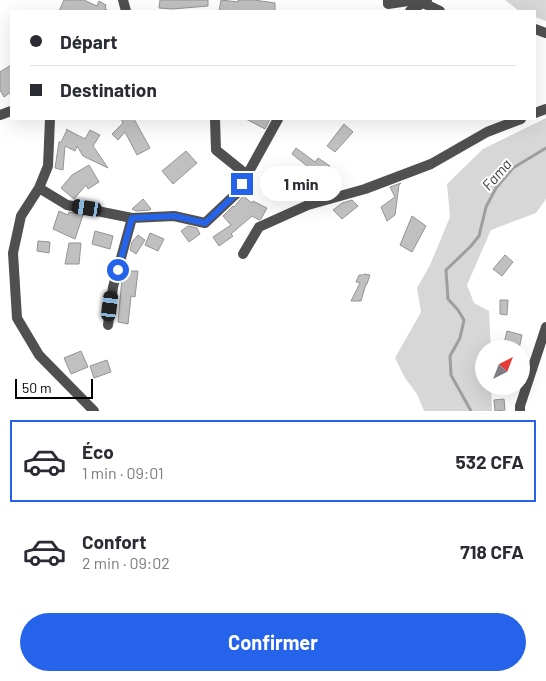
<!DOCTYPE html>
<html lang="fr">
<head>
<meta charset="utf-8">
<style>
  body { margin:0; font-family:Barlow,sans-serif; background:#f2f2f3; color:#2b2b33; height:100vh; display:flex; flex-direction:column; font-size:19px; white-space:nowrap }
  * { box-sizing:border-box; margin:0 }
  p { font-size:16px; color:#7c7c81 }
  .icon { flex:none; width:28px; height:28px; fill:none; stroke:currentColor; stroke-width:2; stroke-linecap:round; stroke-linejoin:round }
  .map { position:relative; height:411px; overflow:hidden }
  .details { display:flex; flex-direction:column; background:#fff; flex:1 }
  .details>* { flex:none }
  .guide { position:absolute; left:10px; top:10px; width:526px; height:110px; border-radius:0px; box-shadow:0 5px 20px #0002; display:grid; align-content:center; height:110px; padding:0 20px; background:#fff }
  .needle { width:32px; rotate:42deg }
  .buttons { position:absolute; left:475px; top:340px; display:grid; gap:10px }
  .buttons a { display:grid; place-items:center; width:55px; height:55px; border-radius:50%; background:#fff; box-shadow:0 5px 20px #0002; font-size:25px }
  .scale { position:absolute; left:15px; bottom:12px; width:78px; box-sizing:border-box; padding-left:5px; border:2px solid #000; border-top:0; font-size:14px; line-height:18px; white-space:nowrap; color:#000; -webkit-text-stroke:4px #fff; paint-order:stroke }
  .end { position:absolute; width:22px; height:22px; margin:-11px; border:6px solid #2563eb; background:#fff; box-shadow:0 0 0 2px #fff }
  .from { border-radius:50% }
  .bubble { position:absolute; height:35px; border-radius:18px; background:#fff; box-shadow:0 5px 20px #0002; font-size:16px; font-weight:700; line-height:35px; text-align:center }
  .car { position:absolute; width:15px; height:30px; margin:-15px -8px; border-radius:6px; box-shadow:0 0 4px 1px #0007; background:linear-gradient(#222 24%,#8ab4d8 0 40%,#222 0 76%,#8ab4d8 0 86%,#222 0) }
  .guide b { display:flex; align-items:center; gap:18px; height:48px; font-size:19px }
  .guide b+b { border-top:1px solid #e1e1e2 }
  .guide i { width:12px; height:12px; background:#2b2b33 }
  ul { padding:9px 0 0; list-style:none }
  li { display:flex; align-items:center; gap:15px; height:82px; margin:0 10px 8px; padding:0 10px; border:2px solid transparent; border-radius:0px }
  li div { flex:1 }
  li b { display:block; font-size:19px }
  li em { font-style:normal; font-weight:700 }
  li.on { border-color:#2563eb }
  li>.icon { width:45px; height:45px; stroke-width:1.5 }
  .cta { display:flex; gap:10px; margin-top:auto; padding:10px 20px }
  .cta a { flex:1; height:58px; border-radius:30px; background:#2563eb; color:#fff; font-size:20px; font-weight:700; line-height:58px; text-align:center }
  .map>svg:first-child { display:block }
</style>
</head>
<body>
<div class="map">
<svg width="546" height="411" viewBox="0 0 546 411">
  <rect width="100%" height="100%" fill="#fff"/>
  <path fill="#d7d7d7" d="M505,0H546V21L535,17V11H519Z
    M546,118V199L536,213L491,230L467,285L474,303L489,311L491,349H484V386H491L492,411H424L417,394L405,378L395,358L421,312L417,288L430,265L450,217L447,184L483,149Z"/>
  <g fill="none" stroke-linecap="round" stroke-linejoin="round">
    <path stroke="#9e9e9e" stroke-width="3" d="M471,411L451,375L450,356L460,338L464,320L458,310L448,299L446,270L471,246L479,236L486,207L496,188L513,168L546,148"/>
  </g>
  <path fill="#c0c0c0" stroke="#949494" d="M64,0H84L97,6L99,1L106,5L105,9L109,11H59Z
    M160,0H208V6L173,9L159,8Z
    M221,0L238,2V0H254L275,3V11H219Z
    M11,65V92L4,97L0,90V72Z
    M121,119H134L150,148L137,155L125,132L118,140L112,134L123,123Z
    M246,119H270L265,129Z
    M344,124L353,132L335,152L327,146Z
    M66,129L85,139L90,130L100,135L93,146L108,168L83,156L77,146L75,151L65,146L63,170L55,168L59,142H61L67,130Z
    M296,148L315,162L318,158L330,166L321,177L292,154Z
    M186,151L197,163L173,184L162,171Z
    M89,165L99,182L88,189L86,185L74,199L61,188L72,175Z
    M401,183L399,185L395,215L387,221L381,207L395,197L390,187Z
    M243,196L252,203L253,201L267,208L261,219L259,220L252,216L231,234L233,236L219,246L213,237L231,225L223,216L233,206L234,207Z
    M143,199L151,209L150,210L136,211L132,209Z
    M352,200L358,206L342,219L333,210L342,203Z
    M59,211L68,215L69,212L83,215L75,239L53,229Z
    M412,216L426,226L412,252L400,245Z
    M188,226L197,228L200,234L189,242L181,231Z
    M95,231L113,236L110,249L92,244Z
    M150,233L164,239L158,251L145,245Z
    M138,235L145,240L136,254L130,250L132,242Z
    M38,241L50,242L49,253L37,251Z
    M69,243H81L79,264H65Z
    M505,255L513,262L502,276L493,269Z
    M125,271H138L135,297L131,296L128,324L118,322L122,278Z
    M364,274L370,275L367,284H366L361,301H351L360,283L356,282L359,275H363Z
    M500,300H508L507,315L500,314Z
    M507,331L522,335L519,349L503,347Z
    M81,351L88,367L71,374L64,358Z
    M107,360L111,372L94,378L90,366Z
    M504,399L505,410L495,411L494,400Z"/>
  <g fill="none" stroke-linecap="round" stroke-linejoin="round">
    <path stroke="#505050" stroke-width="10" d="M123,0L126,11
      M388,0V4L415,0
      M423,3L440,11
      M410,11L427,0
      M535,29L546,33
      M535,113L546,109
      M0,115L11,111
      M50,119L48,166L39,188L21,216L13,253L17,318L39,355L94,411
      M215,119L216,150L247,175
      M39,188L67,205L132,218L174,216L205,223L237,193L278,119
      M243,254L259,227L308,205L365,189L431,164L487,132L521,119
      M108,325L113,287L132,218
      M520,411V406L546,327"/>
  </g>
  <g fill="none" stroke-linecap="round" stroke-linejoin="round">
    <path stroke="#2563eb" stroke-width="6" d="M118,270L132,218L174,216L205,223L237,193L242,184"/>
  </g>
  <g text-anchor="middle" stroke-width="4" stroke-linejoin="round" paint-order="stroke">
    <g font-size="15" font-style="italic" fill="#3f3f3f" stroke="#fff">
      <text transform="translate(497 175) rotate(-49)" y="5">Fama</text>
    </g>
  </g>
</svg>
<div class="buttons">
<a><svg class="needle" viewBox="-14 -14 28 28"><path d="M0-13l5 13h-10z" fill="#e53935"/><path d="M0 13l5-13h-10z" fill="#7c7c81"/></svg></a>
</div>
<div class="scale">50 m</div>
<i class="end from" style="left:118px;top:270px"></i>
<i class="end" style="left:242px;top:184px"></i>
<div class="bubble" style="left:260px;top:166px;width:82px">1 min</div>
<i class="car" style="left:87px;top:208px;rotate:279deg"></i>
<i class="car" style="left:110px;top:306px;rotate:7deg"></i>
<div class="guide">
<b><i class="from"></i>Départ</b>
<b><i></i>Destination</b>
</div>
</div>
<section class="details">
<ul>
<li class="on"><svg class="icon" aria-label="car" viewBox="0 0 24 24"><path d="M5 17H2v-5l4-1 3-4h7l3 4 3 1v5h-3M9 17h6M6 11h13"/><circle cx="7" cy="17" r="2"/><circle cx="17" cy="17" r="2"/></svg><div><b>Éco</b><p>1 min · 09:01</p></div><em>532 CFA</em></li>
<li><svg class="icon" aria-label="car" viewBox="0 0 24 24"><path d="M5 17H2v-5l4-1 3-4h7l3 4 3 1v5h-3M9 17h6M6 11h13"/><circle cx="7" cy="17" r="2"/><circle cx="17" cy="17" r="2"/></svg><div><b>Confort</b><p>2 min · 09:02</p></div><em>718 CFA</em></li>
</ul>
<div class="cta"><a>Confirmer</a></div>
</section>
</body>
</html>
